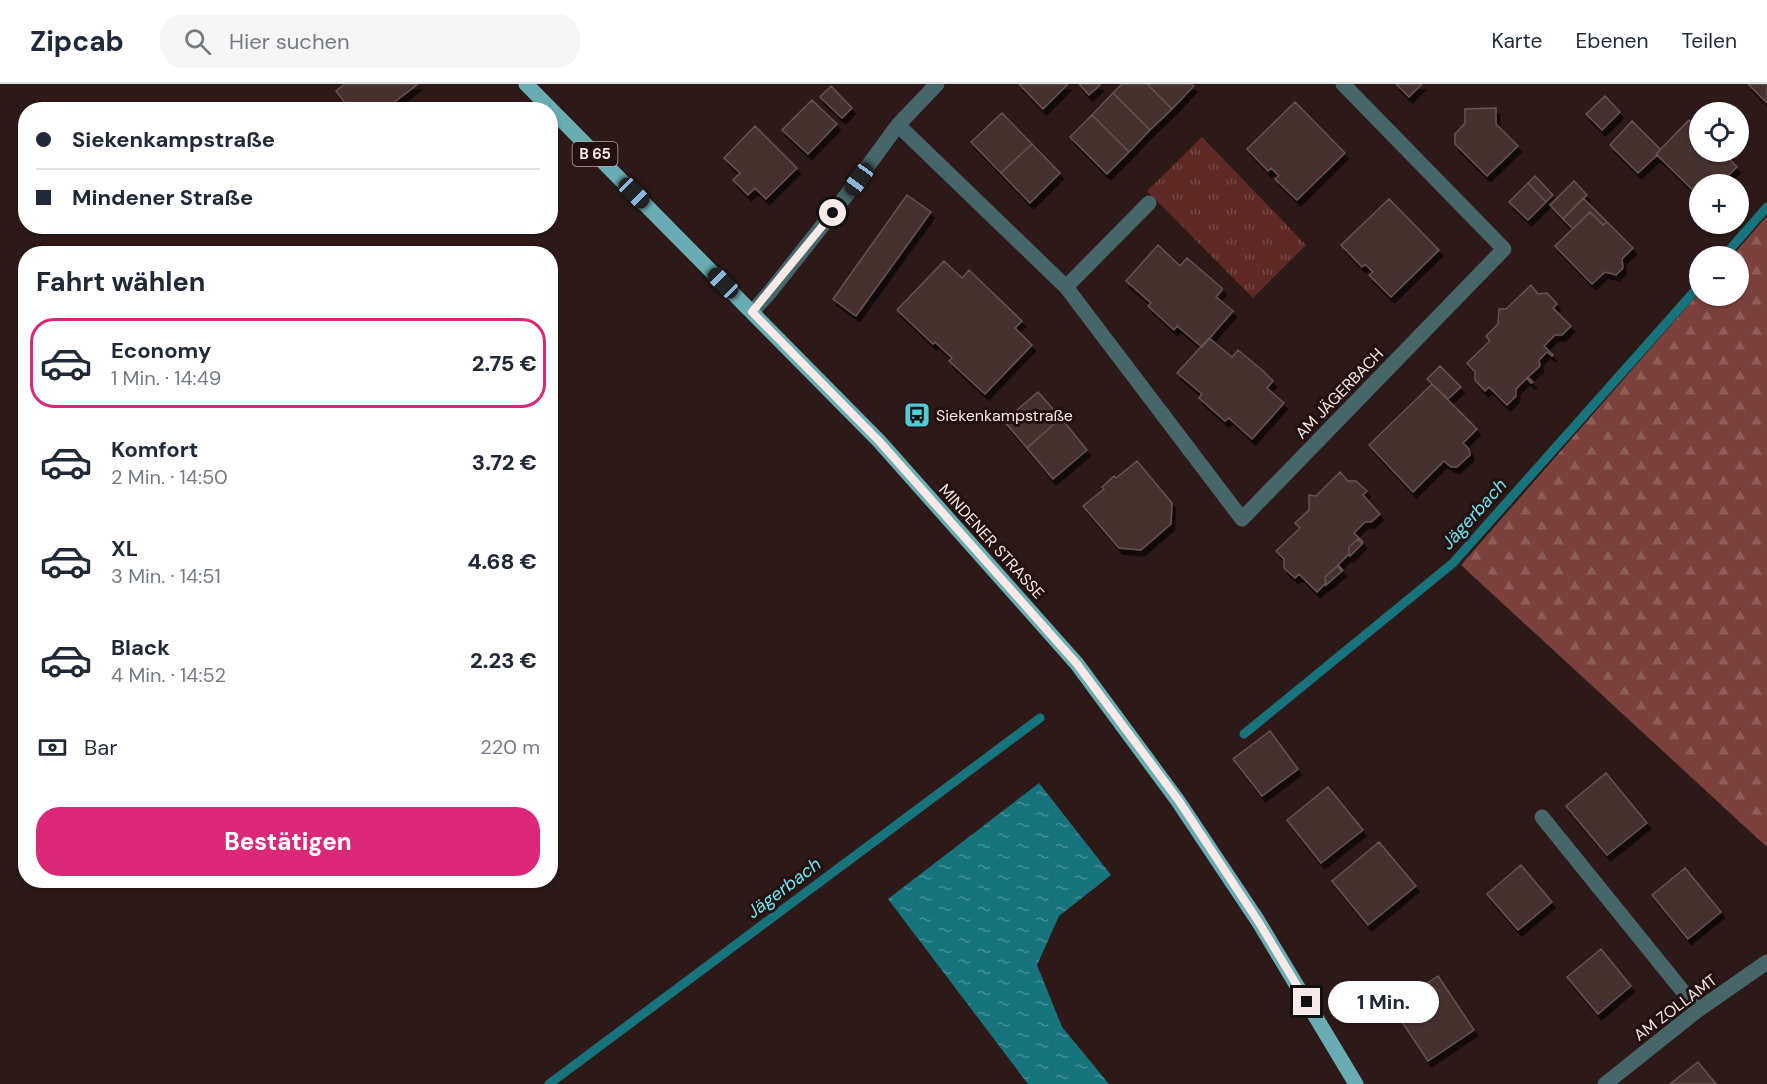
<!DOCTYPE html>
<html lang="de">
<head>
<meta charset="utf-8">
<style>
  body { margin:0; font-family:"DM Sans",sans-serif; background:#f6f6f7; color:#1f2937; height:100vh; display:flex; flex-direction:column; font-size:22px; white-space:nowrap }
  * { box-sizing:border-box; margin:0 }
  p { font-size:20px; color:#747a83 }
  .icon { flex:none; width:33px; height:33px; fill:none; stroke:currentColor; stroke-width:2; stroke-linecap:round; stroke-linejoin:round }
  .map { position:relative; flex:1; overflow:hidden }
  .drawer { position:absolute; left:18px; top:162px; width:540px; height:642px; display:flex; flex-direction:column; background:#fff; border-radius:24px; box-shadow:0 2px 4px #0004 }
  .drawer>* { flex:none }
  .top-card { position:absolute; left:18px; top:18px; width:540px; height:132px; border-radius:24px; box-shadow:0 2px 4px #0004; display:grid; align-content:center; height:132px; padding:0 18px; background:#fff }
  .controls { position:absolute; left:1689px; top:18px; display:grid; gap:12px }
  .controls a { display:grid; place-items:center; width:60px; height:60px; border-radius:50%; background:#fff; box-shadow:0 2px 4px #0004; font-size:30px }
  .end { position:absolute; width:27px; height:27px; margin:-14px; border:8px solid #f7e9e8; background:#111; box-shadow:0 0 0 3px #111 }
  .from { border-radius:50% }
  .bubble { position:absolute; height:42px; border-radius:21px; background:#fff; box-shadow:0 2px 4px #0004; font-size:20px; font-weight:800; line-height:42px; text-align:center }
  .car { position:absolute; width:18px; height:36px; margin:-18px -9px; border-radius:8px; box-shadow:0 0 4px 2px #0007; background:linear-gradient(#222 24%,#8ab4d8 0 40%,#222 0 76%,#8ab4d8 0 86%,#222 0) }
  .top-card b { display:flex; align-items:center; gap:21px; height:57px; font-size:22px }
  .top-card b+b { border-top:2px solid #e0e1e3 }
  .top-card i { width:15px; height:15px; background:#1f2937 }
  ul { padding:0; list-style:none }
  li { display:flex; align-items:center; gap:18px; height:90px; margin:0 12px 9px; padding:0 6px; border:3px solid transparent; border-radius:24px }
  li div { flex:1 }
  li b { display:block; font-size:22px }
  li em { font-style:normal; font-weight:800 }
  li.selected { border-color:#db2777 }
  li>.icon { width:54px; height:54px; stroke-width:1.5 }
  h2 { padding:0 18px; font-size:27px; line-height:72px }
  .pay { display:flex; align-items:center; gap:15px; height:66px; padding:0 18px; font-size:22px }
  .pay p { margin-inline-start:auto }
  .primary-button { display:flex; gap:12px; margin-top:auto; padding:12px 18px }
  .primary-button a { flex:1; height:69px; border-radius:24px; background:#db2777; color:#fff; font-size:24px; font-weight:800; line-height:69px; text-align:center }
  header { display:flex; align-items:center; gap:36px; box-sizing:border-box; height:84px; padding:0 30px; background:#fff; border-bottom:2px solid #e0e1e3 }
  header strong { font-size:28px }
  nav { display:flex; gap:33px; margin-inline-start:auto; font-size:21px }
  .search { width:420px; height:54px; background:#f6f6f7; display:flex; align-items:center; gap:15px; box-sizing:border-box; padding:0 21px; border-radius:24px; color:#747a83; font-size:22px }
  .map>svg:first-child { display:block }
</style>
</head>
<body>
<header>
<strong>Zipcab</strong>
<div class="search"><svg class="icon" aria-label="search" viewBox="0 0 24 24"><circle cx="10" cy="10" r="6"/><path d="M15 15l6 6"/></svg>Hier suchen</div>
<nav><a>Karte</a><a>Ebenen</a><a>Teilen</a></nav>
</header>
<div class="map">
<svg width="1767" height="1000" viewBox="0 0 1767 1000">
  <defs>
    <pattern id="grass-tufts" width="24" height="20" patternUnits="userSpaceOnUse" patternTransform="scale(1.5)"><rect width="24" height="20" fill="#5f2926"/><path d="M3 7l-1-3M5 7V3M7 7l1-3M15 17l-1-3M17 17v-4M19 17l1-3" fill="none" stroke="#774846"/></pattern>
    <pattern id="forest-firs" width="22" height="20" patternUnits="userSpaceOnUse" patternTransform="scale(1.5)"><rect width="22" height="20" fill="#7b423d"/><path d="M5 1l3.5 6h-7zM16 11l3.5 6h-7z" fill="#8e5d59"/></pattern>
    <pattern id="water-ripples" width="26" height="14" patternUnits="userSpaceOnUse" patternTransform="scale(1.5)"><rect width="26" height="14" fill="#18747c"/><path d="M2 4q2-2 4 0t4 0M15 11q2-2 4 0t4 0" fill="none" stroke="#468e95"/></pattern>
    <filter id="shadow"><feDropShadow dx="3.5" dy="6" stdDeviation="0" flood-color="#0009"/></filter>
  </defs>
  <rect width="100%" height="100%" fill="#2d1a18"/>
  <path fill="url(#grass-tufts)" d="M1202,53L1306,161L1253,214L1147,107Z"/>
  <path fill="url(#forest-firs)" d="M1767,132V763L1461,481L1699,209L1700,212H1738V172H1732Z"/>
  <path fill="url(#water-ripples)" d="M1039,699L1111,791L1059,832L1037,881L1062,943L1109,1000H1028L888,815Z"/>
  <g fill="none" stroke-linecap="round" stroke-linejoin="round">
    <path stroke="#18747c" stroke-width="9" d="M1724,172L1767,123
      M1244,650L1453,479L1700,201
      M549,1000L1040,634"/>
  </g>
  <path fill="#44302e" stroke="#68524f" stroke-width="1.5" filter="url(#shadow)" d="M345,0H418L384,26H350L336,7Z
    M1019,0H1068L1043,25Z
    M1079,0H1099L1100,1L1089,11Z
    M1122,0H1147L1172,25L1150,46L1113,9Z
    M1147,0H1191L1194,2L1172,25Z
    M1396,0H1422L1409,13Z
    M1748,0H1767V19Z
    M831,2L852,24L842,34L820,13Z
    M1113,9L1150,46L1129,68L1092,31Z
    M1605,12L1620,28L1602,46L1586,30Z
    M812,16L837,40L808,70L782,46Z
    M1295,18L1345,69L1297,116L1275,95L1279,92L1271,84L1268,87L1247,65Z
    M1496,24V40L1518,62L1487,92L1455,60V50L1465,39V25Z
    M1002,29L1032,60L1001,89L971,58Z
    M1092,31L1129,68L1107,90L1070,53Z
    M1689,36L1700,46V68H1722L1737,83L1719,100H1700V113L1656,70Z
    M1632,37L1660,65L1657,71L1638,89L1610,61Z
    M755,42L797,84L766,115L755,104L748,111L733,96L740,89L724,74Z
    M1032,60L1060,89L1030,119L1001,89Z
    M1535,92L1553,111L1546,118L1528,99Z
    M1574,97L1587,111L1563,135L1550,121Z
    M1528,99L1546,118L1528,136L1509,118Z
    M907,111L931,128L856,232L833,215Z
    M1583,114L1607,138L1603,141L1590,128L1573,145L1563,135Z
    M1389,115L1439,166L1391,213L1369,191L1373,188L1365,180L1362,183L1341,161Z
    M1590,128L1603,141L1607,138L1633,164L1622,175L1623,184L1616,191L1605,188L1592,200L1555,162Z
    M1158,161L1180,182L1187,174L1222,204V206L1216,213L1233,227L1202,263L1177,242L1174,246L1148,222L1151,219L1126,197Z
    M944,177L962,194L969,186L1022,237L1015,244L1032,261L985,310L949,277L952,274L935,258L933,260L897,226Z
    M1531,201L1538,210L1547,209L1557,220L1553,224L1571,242L1562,251H1555L1544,262L1553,271L1552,272L1547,268L1539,276L1540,282L1528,293L1533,298L1531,299L1527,294L1516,305V312L1507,321L1489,303L1485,307L1475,296V288L1467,279L1490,257L1486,252L1498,240L1499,225H1506Z
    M1209,254L1232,273L1238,266L1262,286L1273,297L1267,304L1284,319L1252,355L1229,334L1225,337L1199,314L1202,310L1177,289Z
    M1440,282L1461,303L1448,315L1427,295Z
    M1432,300L1477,345L1463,359L1469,365L1470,371L1457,383H1451L1444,377L1413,408L1369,361Z
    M1038,308L1061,334L1027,364L1004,337Z
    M1061,334L1087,366L1053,395L1027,364Z
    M1137,377L1172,419L1171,440L1141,466L1119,464L1083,422L1104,405L1102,403L1114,392L1116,394Z
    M1340,388L1348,397H1356L1367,407L1363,411L1380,430L1371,438H1365L1354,449L1363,458L1362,460L1358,455L1349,463V470L1338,481L1343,486L1342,487L1337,482L1325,493L1326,499L1317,508L1299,490L1295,494L1284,484V475L1276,467L1300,444L1295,439L1309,426V411L1316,412Z
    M1358,455L1362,460L1350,472L1349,470V463Z
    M1337,482L1342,487L1326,501L1325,493Z
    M1270,647L1298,685L1262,712L1233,675Z
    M1606,689L1647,739L1607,771L1566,722Z
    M1328,703L1363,746L1321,779L1287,736Z
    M1379,758L1416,802L1368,841L1332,797Z
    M1521,781L1552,818L1518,846L1487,810Z
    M1685,784L1721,828L1688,855L1652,811Z
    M1601,865L1631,902L1598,930L1567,893Z
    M1438,892L1474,946L1428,977L1392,923Z
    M1698,978L1716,1000H1670Z"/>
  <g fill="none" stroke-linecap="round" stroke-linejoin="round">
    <path stroke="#476669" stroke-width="15" d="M898,41L1066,203L1242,435L1504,165L1343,0
      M1066,203L1149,119
      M752,228L770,208L845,113L898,41L937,0
      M1542,733L1698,926
      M1605,1000L1698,926L1767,878"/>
    <path stroke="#69acb3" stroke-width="15" d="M526,0L879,357L1077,580L1178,717L1258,837L1356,1000"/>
  </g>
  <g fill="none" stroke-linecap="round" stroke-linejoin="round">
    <path stroke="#f7e9e8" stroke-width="8" d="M833,129L752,228L879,357L1077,580L1179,717L1258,837L1307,918"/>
  </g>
  <defs>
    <symbol id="bus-square" viewBox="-11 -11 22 22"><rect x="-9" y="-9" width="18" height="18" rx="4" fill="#52cbd8" stroke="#23110f"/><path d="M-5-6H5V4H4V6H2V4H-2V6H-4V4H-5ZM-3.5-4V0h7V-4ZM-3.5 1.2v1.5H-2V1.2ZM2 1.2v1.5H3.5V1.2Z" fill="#111"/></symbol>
  </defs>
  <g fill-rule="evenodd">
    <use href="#bus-square" x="902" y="316" width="30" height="30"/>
  </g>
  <g text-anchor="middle" stroke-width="6" stroke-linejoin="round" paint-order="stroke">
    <rect fill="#23110f" stroke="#b7a8a7" stroke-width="1.5" x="572.5" y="58" width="45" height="24" rx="4.5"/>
    <g font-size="15" font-weight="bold" fill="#f7e9e8">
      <text x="595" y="75">B 65</text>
    </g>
    <g font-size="16" fill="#f7e9e8" stroke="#23110f">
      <text transform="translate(1339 309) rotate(-46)" y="6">AM JÄGERBACH</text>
      <text transform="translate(992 457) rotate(48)" y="6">MINDENER STRASSE</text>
      <text transform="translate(1675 923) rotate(-37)" y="6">AM ZOLLAMT</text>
    </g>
    <g font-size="16" fill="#f7e9e8" stroke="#23110f" text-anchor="start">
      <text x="936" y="337">Siekenkampstraße</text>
    </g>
    <g font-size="18" font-style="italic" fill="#6ce7f4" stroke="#23110f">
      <text transform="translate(1474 430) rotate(-48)" y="6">Jägerbach</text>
      <text transform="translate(784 804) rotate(-37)" y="6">Jägerbach</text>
    </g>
  </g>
</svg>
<div class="controls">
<a><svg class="icon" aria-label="locate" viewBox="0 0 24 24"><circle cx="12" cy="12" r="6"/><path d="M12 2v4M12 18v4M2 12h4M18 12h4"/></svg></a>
<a>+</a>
<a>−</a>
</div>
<i class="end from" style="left:833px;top:129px"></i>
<i class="end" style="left:1307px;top:918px"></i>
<div class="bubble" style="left:1328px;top:897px;width:111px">1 Min.</div>
<i class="car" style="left:859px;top:95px;rotate:216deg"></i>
<i class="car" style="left:634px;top:109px;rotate:135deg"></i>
<i class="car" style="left:723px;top:199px;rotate:315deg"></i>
<div class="top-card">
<b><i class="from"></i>Siekenkampstraße</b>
<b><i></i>Mindener Straße</b>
</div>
<section class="drawer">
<h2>Fahrt wählen</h2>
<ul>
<li class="selected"><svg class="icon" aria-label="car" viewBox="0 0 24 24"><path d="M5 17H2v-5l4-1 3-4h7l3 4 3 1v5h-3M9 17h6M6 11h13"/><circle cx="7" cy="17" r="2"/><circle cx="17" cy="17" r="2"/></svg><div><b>Economy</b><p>1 Min. · 14:49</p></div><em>2.75 €</em></li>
<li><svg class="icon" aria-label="car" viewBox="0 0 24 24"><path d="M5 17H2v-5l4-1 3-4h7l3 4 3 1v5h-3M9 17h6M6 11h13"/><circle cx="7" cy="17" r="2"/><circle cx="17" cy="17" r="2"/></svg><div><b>Komfort</b><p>2 Min. · 14:50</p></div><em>3.72 €</em></li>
<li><svg class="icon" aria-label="car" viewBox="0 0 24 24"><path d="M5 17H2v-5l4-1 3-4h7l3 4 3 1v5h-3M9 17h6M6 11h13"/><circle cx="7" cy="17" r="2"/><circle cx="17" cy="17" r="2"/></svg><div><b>XL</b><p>3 Min. · 14:51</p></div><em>4.68 €</em></li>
<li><svg class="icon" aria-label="car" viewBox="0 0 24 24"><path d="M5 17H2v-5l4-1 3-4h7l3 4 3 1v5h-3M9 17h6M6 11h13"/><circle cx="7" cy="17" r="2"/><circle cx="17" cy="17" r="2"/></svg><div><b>Black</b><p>4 Min. · 14:52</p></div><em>2.23 €</em></li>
</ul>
<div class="pay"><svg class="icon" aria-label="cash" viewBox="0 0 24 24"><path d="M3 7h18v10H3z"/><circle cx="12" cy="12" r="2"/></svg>Bar<p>220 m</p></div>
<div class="primary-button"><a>Bestätigen</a></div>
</section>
</div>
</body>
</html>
